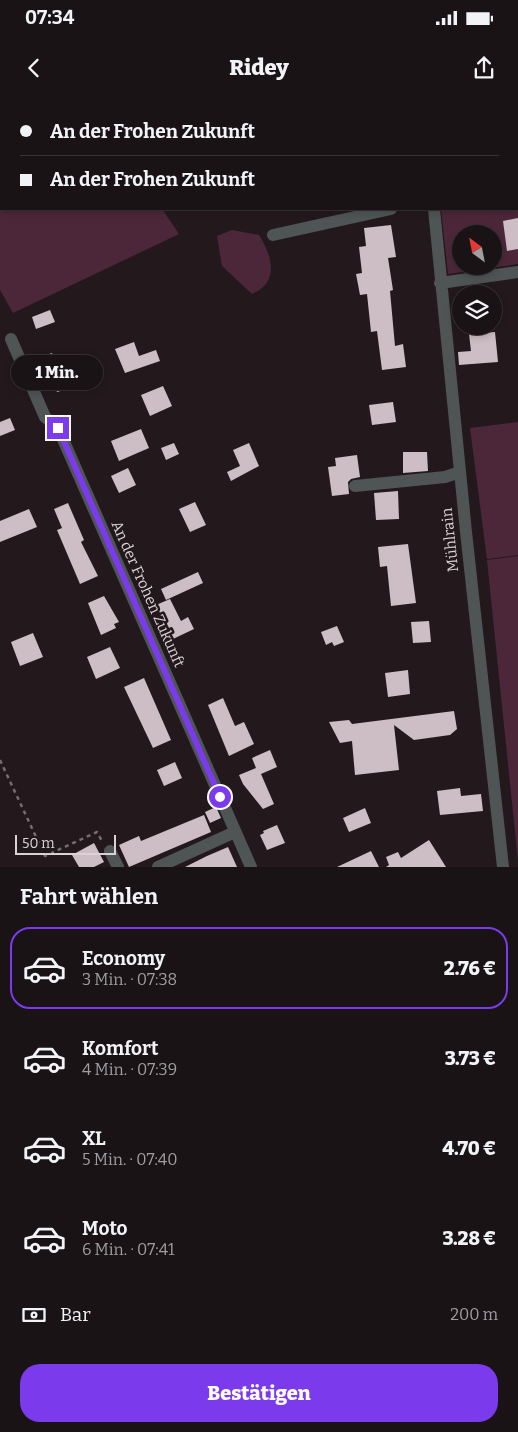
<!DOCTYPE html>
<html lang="de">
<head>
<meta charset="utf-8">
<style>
  body { margin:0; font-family:Bitter,serif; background:#272023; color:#f1f3f6; height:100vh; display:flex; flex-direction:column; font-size:19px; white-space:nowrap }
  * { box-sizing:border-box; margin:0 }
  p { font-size:16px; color:#9f9ea1 }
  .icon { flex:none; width:28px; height:28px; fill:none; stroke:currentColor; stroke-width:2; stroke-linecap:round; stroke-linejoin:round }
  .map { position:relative; height:767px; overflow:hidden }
  .sheet { display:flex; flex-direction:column; background:#1a1316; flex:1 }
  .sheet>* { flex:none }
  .guide { position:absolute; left:0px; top:0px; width:519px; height:110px; box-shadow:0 2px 8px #0003,0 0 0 1px #383235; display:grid; align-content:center; height:110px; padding:0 20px; background:#1a1316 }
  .needle { width:32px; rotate:328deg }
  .controls { position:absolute; left:452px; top:125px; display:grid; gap:10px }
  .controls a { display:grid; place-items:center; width:50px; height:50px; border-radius:50%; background:#1a1316; box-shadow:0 2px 8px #0003,0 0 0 1px #383235; font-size:25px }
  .scale { position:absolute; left:15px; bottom:12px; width:101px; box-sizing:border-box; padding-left:5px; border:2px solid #dad2d5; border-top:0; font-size:14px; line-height:18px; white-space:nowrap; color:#dad2d5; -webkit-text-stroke:4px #23191d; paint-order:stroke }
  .end { position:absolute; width:22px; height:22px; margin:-11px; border:6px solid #7c3aed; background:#fff; box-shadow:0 0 0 2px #fff }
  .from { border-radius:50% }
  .bubble { position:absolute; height:35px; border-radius:18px; background:#1a1316; box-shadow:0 2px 8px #0003,0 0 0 1px #383235; font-size:16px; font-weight:800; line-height:35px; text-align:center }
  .guide b { display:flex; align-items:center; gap:18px; height:48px; font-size:19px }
  .guide b+b { border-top:1px solid #383235 }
  .guide i { width:12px; height:12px; background:#f1f3f6 }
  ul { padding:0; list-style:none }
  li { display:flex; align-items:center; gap:15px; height:82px; margin:0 10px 8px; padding:0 10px; border:2px solid transparent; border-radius:20px }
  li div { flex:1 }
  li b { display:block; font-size:19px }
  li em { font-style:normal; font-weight:800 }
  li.current { border-color:#7c3aed }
  li>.icon { width:45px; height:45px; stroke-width:1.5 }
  h2 { padding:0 20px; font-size:22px; line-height:60px }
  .pay { display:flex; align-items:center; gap:12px; height:55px; padding:0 20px; font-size:19px }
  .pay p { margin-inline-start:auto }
  .cta { display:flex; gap:10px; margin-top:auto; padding:10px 20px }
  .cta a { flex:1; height:58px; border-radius:20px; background:#7c3aed; color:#fff; font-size:20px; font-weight:800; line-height:58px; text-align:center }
  .status { display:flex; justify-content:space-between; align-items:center; height:35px; padding:0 25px; background:#1a1316; direction:ltr }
  .status svg { height:14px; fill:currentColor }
  header { display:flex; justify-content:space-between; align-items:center; height:65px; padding:0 20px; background:#1a1316; font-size:22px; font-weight:800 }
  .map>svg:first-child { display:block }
</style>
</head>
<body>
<div class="status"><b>07:34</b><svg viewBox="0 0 49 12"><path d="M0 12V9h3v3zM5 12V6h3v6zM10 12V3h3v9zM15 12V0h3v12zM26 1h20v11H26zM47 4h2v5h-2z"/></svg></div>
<header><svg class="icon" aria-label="back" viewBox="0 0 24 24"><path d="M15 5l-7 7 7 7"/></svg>Ridey<svg class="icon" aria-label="share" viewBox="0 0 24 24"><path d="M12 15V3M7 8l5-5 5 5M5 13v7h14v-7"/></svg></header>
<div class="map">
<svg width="518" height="767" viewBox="0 0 518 767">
  <rect width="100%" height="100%" fill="#23191d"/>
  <path fill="#4c273a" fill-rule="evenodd" d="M0,0L92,1H1V109H162L179,134L13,213L0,190Z
    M518,62V164L448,174L441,109H518ZM461,134H494V166H461Z
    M232,130L259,135C272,156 280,182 252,194L222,166L217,136Z
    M518,322V455L487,459L470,328Z
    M518,456V761L487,460Z"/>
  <path fill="#ccbec4" d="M518,118V149L507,151L503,121Z
    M391,125L396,157L388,158L393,190L390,191L395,246L403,244L406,267L382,270L377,231L371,232L367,194L360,195L356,174L362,173L359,147L366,146L364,128Z
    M50,210L55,222L36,229L32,217Z
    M495,232L498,262L459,265L458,252L471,251L469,234Z
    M134,242L139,256L156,250L160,261L125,273L115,249Z
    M52,253L57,266L39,273L34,260Z
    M65,278L68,289L57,292L53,281Z
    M163,286L172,306L150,316L141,295Z
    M393,302L396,322L372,325L369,305Z
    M10,318L15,330L0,336V322Z
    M141,329L149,348L119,361L111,341Z
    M174,343L179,354L166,360L161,348Z
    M249,343L259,366L231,381L227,372L240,366L233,350Z
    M403,352H427L428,371L403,373Z
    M357,355L360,377L351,379L348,382L349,394L332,396L328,367L336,366L335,358Z
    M128,368L136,385L119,393L111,376Z
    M398,391L399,419L376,420L374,393Z
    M195,402L206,425L190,432L179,409Z
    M68,403L84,440L81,442L98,476L80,484L57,430L62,428L54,409Z
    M29,409L37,427L0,442V421Z
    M408,444L416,503L391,506L387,466L380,467L378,447Z
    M198,472L203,483L166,500L161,489Z
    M104,496L119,522L114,524L116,528L101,535L88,503Z
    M170,499L181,521L188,517L194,529L173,539L156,505Z
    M429,521L431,542L413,543L411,522Z
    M337,526L344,542L334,546L332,542L326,545L321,532Z
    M33,533L43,557L20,566L11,542Z
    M110,547L120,568L96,579L87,557Z
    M408,570L410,594L388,597L385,573Z
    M144,578L171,640L153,648L124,587Z
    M223,598L235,626L244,622L254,644L229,656L208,605Z
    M454,611L457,629L450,635L414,640L394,625L399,670L355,675L352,641L340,643L329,622L349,620L352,624Z
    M270,650L277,667L261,674L274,704L263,709L243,684L239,675L256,668L252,658Z
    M175,662L182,678L164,686L157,670Z
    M460,688L461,696L481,694L483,711L440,715L437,691Z
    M216,707L221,718L210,723L205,712Z
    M365,708L371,723L349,732L343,718Z
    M204,715L211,732L129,767L119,745L139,736L141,741Z
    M277,725L285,743L267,750L260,735L264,733L263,731Z
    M429,740L446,767H386L389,765L386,757L398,752L401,758Z
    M94,743L104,762L94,767H79L72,755Z
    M228,747L237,767H185L207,756Z
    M371,751L379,767H337Z"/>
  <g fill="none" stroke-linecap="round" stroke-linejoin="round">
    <path stroke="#766d71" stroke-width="2.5" stroke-dasharray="4 4" stroke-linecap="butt" d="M0,660L45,756L97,732L102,741"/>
    <path stroke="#4e5554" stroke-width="12" d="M424,0V1
      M434,109L466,432L503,767
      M273,135L391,109
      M440,183L518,172
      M11,239L45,317L58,328L251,767
      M355,386L445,377L460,372
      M110,751L118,767
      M158,767L235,732"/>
  </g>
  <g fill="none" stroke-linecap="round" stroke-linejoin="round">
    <path stroke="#7c3aed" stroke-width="6" d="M58,328L220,697"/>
  </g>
  <g text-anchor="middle" stroke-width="5" stroke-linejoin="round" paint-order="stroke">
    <g font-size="15" fill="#dad2d5" stroke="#23191d">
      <text transform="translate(450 440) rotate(-96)" y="5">Mühlrain</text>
      <text transform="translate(148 494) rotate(66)" y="5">An der Frohen Zukunft</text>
    </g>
  </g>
</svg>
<div class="controls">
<a><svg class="needle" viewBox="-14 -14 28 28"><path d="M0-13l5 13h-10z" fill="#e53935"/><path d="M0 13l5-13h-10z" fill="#9f9ea1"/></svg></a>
<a><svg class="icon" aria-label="layers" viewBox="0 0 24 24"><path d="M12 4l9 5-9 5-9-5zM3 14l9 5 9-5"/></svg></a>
</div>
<div class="scale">50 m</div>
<i class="end from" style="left:220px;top:697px"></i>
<i class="end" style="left:58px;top:328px"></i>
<div class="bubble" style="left:11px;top:255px;width:92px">1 Min.</div>
<div class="guide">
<b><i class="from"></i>An der Frohen Zukunft</b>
<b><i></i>An der Frohen Zukunft</b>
</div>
</div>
<section class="sheet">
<h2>Fahrt wählen</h2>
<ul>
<li class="current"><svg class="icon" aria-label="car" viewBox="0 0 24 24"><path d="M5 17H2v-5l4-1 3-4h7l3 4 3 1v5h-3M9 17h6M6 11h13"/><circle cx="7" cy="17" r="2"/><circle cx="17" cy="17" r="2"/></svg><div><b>Economy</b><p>3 Min. · 07:38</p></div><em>2.76 €</em></li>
<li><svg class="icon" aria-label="car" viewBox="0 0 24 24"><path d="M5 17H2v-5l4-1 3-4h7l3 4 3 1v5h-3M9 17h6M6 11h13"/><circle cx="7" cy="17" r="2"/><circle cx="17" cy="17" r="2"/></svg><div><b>Komfort</b><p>4 Min. · 07:39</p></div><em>3.73 €</em></li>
<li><svg class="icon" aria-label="car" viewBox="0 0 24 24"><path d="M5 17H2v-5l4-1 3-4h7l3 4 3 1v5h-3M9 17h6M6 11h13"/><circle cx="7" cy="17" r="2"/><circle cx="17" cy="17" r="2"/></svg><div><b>XL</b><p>5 Min. · 07:40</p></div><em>4.70 €</em></li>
<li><svg class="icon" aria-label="car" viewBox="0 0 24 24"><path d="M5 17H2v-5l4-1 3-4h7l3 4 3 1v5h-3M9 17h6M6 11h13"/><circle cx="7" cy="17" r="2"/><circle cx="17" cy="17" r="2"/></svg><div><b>Moto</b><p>6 Min. · 07:41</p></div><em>3.28 €</em></li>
</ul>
<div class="pay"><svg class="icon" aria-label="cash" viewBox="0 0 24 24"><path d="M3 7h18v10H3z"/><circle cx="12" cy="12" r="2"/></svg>Bar<p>200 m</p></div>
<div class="cta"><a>Bestätigen</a></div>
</section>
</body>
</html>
